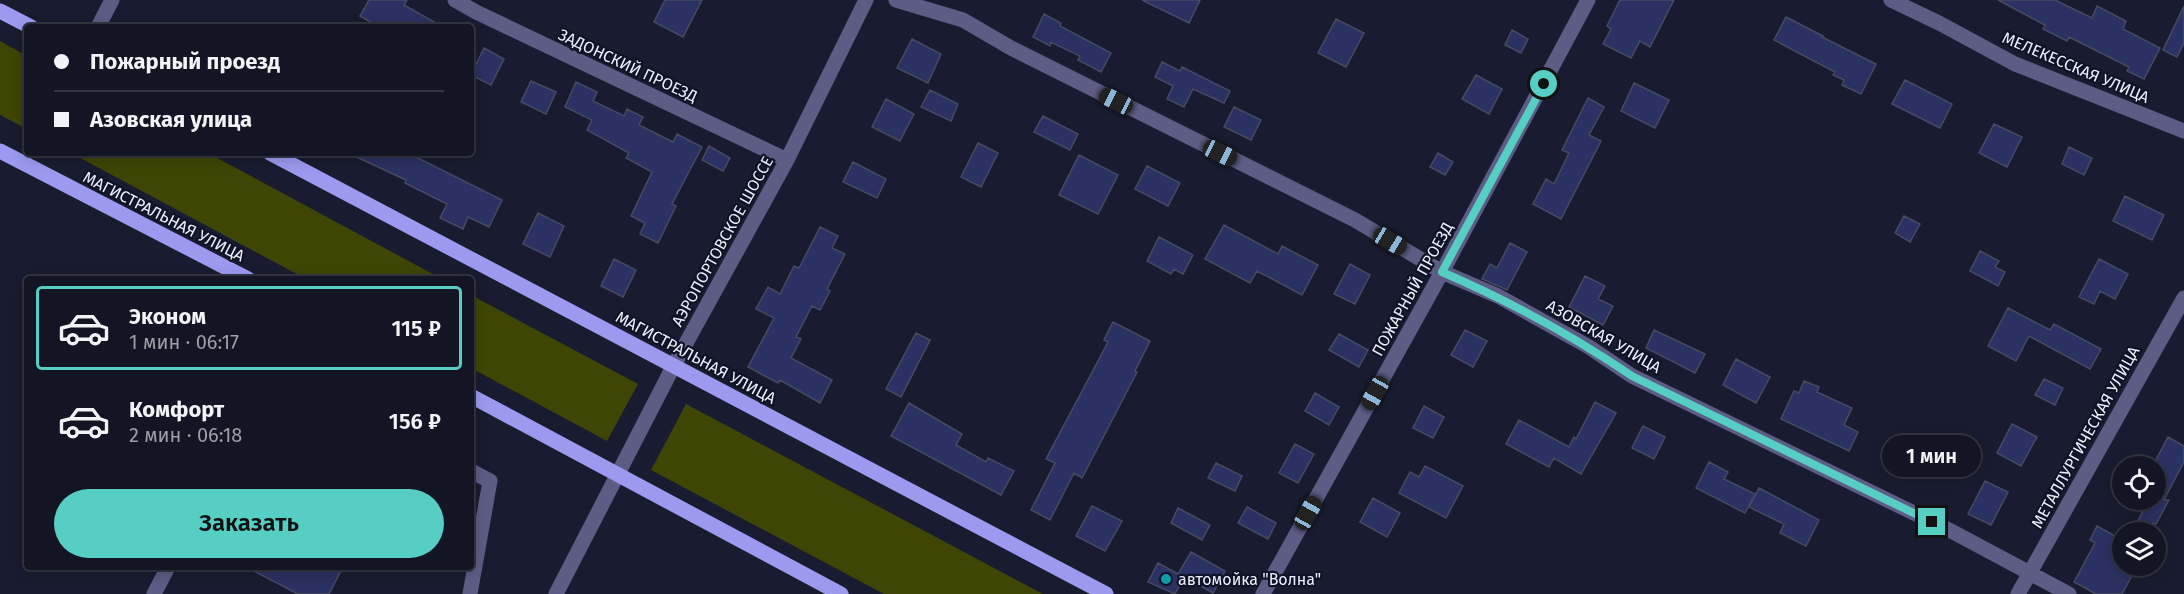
<!DOCTYPE html>
<html lang="ru">
<head>
<meta charset="utf-8">
<style>
  body { margin:0; font-family:"Fira Sans",sans-serif; background:#1c1e2c; color:#f1f3f6; height:100vh; display:flex; flex-direction:column; font-size:22px; white-space:nowrap }
  * { box-sizing:border-box; margin:0 }
  p { font-size:20px; color:#9d9fa6 }
  .icon { flex:none; width:33px; height:33px; fill:none; stroke:currentColor; stroke-width:2; stroke-linecap:round; stroke-linejoin:round }
  .map { position:relative; flex:1; overflow:hidden }
  .details { position:absolute; left:24px; top:276px; width:450px; height:294px; display:flex; flex-direction:column; background:#131524; border-radius:6px; box-shadow:0 3px 15px #0003,0 0 0 2px #323441 }
  .details>* { flex:none }
  .banner { position:absolute; left:24px; top:24px; width:450px; height:132px; border-radius:6px; box-shadow:0 3px 15px #0003,0 0 0 2px #323441; display:grid; align-content:center; height:132px; padding:0 30px; background:#131524 }
  .fabs { position:absolute; left:2112px; top:456px; display:grid; gap:12px }
  .fabs a { display:grid; place-items:center; width:54px; height:54px; border-radius:50%; background:#131524; box-shadow:0 3px 15px #0003,0 0 0 2px #323441; font-size:30px }
  .end { position:absolute; width:27px; height:27px; margin:-14px; border:8px solid #56cec4; background:#111; box-shadow:0 0 0 3px #111 }
  .from { border-radius:50% }
  .bubble { position:absolute; height:42px; border-radius:21px; background:#131524; box-shadow:0 3px 15px #0003,0 0 0 2px #323441; font-size:20px; font-weight:600; line-height:42px; text-align:center }
  .car { position:absolute; width:18px; height:36px; margin:-18px -9px; border-radius:8px; box-shadow:0 0 4px 2px #0007; background:linear-gradient(#222 24%,#8ab4d8 0 40%,#222 0 76%,#8ab4d8 0 86%,#222 0) }
  .banner b { display:flex; align-items:center; gap:21px; height:57px; font-size:22px }
  .banner b+b { border-top:2px solid #323441 }
  .banner i { width:15px; height:15px; background:#f1f3f6 }
  ul { padding:10px 0 0; list-style:none }
  li { display:flex; align-items:center; gap:18px; height:84px; margin:0 12px 9px; padding:0 18px; border:3px solid transparent; border-radius:6px }
  li div { flex:1 }
  li b { display:block; font-size:22px }
  li em { font-style:normal; font-weight:600 }
  li.current { border-color:#56cec4 }
  li>.icon { width:54px; height:54px; stroke-width:1.5 }
  .button { display:flex; gap:12px; margin-top:auto; padding:12px 30px }
  .button a { flex:1; height:69px; border-radius:36px; background:#56cec4; color:#111; font-size:24px; font-weight:600; line-height:69px; text-align:center }
  .map>svg:first-child { display:block }
</style>
</head>
<body>
<div class="map">
<svg width="2184" height="594" viewBox="0 0 2184 594">
  <rect width="100%" height="100%" fill="#191c30"/>
  <path fill="#3e4505" d="M0,41L27,56V129L0,115Z
    M71,153H208L442,279H306Z
    M471,295L638,384L607,441L471,368Z
    M686,404L1043,594H884L651,470Z"/>
  <path fill="#2b3162" stroke="#464a61" stroke-width="1.5" d="M369,0H407L404,5L443,27H379L360,16Z
    M665,0H702L683,37L654,22Z
    M1142,0H1200L1189,23Z
    M1620,0H1674L1650,47L1640,41L1631,58L1603,44L1611,29L1607,26Z
    M1998,0H2055L2092,18L2097,6L2126,21L2123,29L2160,48L2144,79L2127,71L2129,67L2069,37L2067,41L2043,29L2045,25Z
    M2184,6V43L2177,57L2163,50Z
    M1044,14L1061,23L1060,26L1111,53L1101,72L1078,60L1080,56L1051,42L1050,46L1033,37Z
    M1786,17L1823,36L1822,37L1876,64L1861,94L1842,85L1844,80L1833,75L1835,72L1774,40Z
    M1336,19L1364,33L1346,67L1318,53Z
    M1512,30L1528,39L1521,53L1505,45Z
    M912,39L941,54L928,83L897,68Z
    M484,48L504,59L491,85L471,75Z
    M1162,62L1180,71L1182,67L1230,91L1224,103L1193,89L1184,107L1167,99L1173,86L1155,77Z
    M1476,75L1502,89L1489,114L1462,99Z
    M1905,80L1952,104L1940,128L1892,104Z
    M531,81L556,92L546,114L521,102Z
    M576,82L597,92L593,101L624,116L627,109L643,117L639,125L673,142L677,134L702,147L672,204L676,206L658,243L640,234L645,223L631,216L652,172L626,158L629,153L587,130L592,120L565,107Z
    M1634,83L1669,100L1655,128L1621,111Z
    M930,90L958,104L951,121L921,107Z
    M1588,98L1604,107L1589,135L1601,141L1561,219L1533,204L1546,179L1554,184L1569,153L1562,150Z
    M886,99L914,114L900,141L872,127Z
    M1234,107L1261,120L1251,140L1224,127Z
    M1043,116L1078,134L1070,150L1034,132Z
    M1994,124L2022,137L2007,167L1979,153Z
    M978,143L998,153L981,187L961,177Z
    M709,146L730,158L723,171L702,160Z
    M2069,147L2092,158L2084,175L2062,164Z
    M348,153H408L502,200L489,227L468,217L463,229L440,218L447,204L405,183L406,180Z
    M1438,153L1453,162L1445,175L1430,167Z
    M1079,155L1118,175L1098,214L1059,195Z
    M853,162L886,179L877,198L843,182Z
    M1147,166L1180,183L1168,206L1135,189Z
    M2125,196L2164,215L2152,240L2113,221Z
    M538,213L564,226L550,257L523,244Z
    M1904,216L1920,224L1910,242L1895,233Z
    M1224,225L1278,254L1282,246L1318,265L1302,295L1257,271L1250,283L1205,259Z
    M820,227L838,236L832,248L845,254L827,289L830,291L820,310L812,306L796,337L801,339L791,358L832,380L820,403L780,380L778,383L748,367L774,318L756,309L768,287L780,294L794,266L799,268Z
    M1159,237L1193,255L1183,274L1174,269L1171,274L1147,261Z
    M1510,243L1527,252L1507,290L1482,279L1490,264L1497,268Z
    M1980,251L1999,261L1995,267L2005,272L1998,286L1970,271Z
    M614,259L636,270L623,297L601,286Z
    M2099,259L2128,274L2115,299L2100,291L2094,304L2079,297Z
    M1350,264L1370,275L1355,304L1334,294Z
    M1585,276L1605,286L1598,299L1613,306L1603,325L1569,307Z
    M2008,308L2050,330L2054,324L2101,349L2090,369L2029,336L2016,361L1988,346Z
    M1113,322L1150,341L1135,371L1137,372L1082,478L1074,473L1050,520L1031,510L1055,463L1046,459L1108,342L1104,340Z
    M1465,330L1487,341L1473,367L1451,355Z
    M1654,330L1705,354L1695,373L1646,348Z
    M916,333L930,340L901,397L886,389Z
    M1339,334L1368,350L1359,367L1329,350Z
    M1736,359L1770,377L1756,403L1723,385Z
    M2044,379L2063,388L2055,405L2035,395Z
    M1804,381L1819,387L1817,392L1852,408L1844,425L1858,432L1849,451L1781,419L1794,391L1799,393Z
    M1315,393L1339,407L1329,425L1305,411Z
    M1595,402L1616,413L1581,474L1554,458L1549,467L1506,444L1519,420L1569,447L1574,437L1576,439Z
    M909,403L962,434L956,445L986,462L988,458L1014,471L1001,495L891,436Z
    M1424,406L1444,417L1433,438L1413,428Z
    M2012,424L2037,437L2021,466L1997,453Z
    M1643,426L1665,437L1654,459L1632,448Z
    M2168,437L2184,446V462L2164,500H2169L2156,524L2153,523L2148,532H2132L2149,500H2156V460Z
    M1295,444L1314,454L1298,483L1279,473Z
    M1709,462L1728,472L1724,479L1755,494L1745,513L1696,488Z
    M1216,463L1242,476L1235,491L1208,478Z
    M1425,466L1463,486L1446,518L1399,493L1410,472L1419,477Z
    M1985,481L2008,492L1991,525L1968,514Z
    M1759,488L1819,520L1806,546L1780,533L1784,524L1749,507Z
    M1373,498L1400,513L1387,537L1360,522Z
    M1092,506L1122,521L1105,551L1076,536Z
    M1247,507L1276,523L1268,539L1238,523Z
    M1178,508L1210,525L1202,540L1171,523Z
    M2097,526L2122,540V566H2137L2122,594H2096L2074,582L2095,543L2090,540Z
    M1191,552L1225,571L1213,593L1178,574Z
    M1158,563L1184,577L1175,594L1148,582Z
    M246,567H343L329,594H298Z"/>
  <g fill="none" stroke-linecap="round" stroke-linejoin="round">
    <path stroke="#5c5c85" stroke-width="15" d="M455,0L476,12L787,160
      M896,0L963,20L1011,48L1355,220L1442,272L1498,296L1589,347L1632,376L1953,532L2069,594
      M1891,0L1939,23L2015,64L2184,131
      M98,27L112,0
      M154,594L168,567
      M470,594L490,481L471,471
      M556,594L674,365L787,160L866,0
      M1263,594L1442,272L1588,0
      M2018,594L2184,298"/>
    <path stroke="#9b9aef" stroke-width="15" d="M0,11L31,27
      M0,151L248,279
      M270,153L1106,594
      M471,396L841,594"/>
  </g>
  <g fill="none" stroke-linecap="round" stroke-linejoin="round">
    <path stroke="#56cec4" stroke-width="8" d="M1544,84L1442,272C1509,301 1572,335 1632,376L1932,522"/>
  </g>
  <circle fill="#0f9aa8" stroke="#101325" stroke-width="2" cx="1166" cy="579" r="6"/>
  <g text-anchor="middle" stroke-width="4.5" stroke-linejoin="round" paint-order="stroke">
    <g font-size="16" fill="#eceffd" stroke="#101325">
      <text transform="translate(628 65) rotate(25)" y="6">ЗАДОНСКИЙ ПРОЕЗД</text>
      <text transform="translate(2076 67) rotate(23)" y="6">МЕЛЕКЕССКАЯ УЛИЦА</text>
      <text transform="translate(164 216) rotate(27)" y="6">МАГИСТРАЛЬНАЯ УЛИЦА</text>
      <text transform="translate(722 241) rotate(-61)" y="6">АЭРОПОРТОВСКОЕ ШОССЕ</text>
      <text transform="translate(1412 289) rotate(-61)" y="6">ПОЖАРНЫЙ ПРОЕЗД</text>
      <text transform="translate(1604 336) rotate(30)" y="6">АЗОВСКАЯ УЛИЦА</text>
      <text transform="translate(696 357) rotate(28)" y="6">МАГИСТРАЛЬНАЯ УЛИЦА</text>
      <text transform="translate(2085 437) rotate(-61)" y="6">МЕТАЛЛУРГИЧЕСКАЯ УЛИЦА</text>
    </g>
    <g font-size="16" fill="#eceffd" stroke="#101325" text-anchor="start">
      <text x="1178" y="585">автомойка "Волна"</text>
    </g>
  </g>
</svg>
<div class="fabs">
<a><svg class="icon" aria-label="locate" viewBox="0 0 24 24"><circle cx="12" cy="12" r="6"/><path d="M12 2v4M12 18v4M2 12h4M18 12h4"/></svg></a>
<a><svg class="icon" aria-label="layers" viewBox="0 0 24 24"><path d="M12 4l9 5-9 5-9-5zM3 14l9 5 9-5"/></svg></a>
</div>
<i class="end from" style="left:1544px;top:84px"></i>
<i class="end" style="left:1932px;top:522px"></i>
<div class="bubble" style="left:1882px;top:435px;width:99px">1 мин</div>
<i class="car" style="left:1116px;top:101px;rotate:297deg"></i>
<i class="car" style="left:1220px;top:153px;rotate:116deg"></i>
<i class="car" style="left:1390px;top:241px;rotate:121deg"></i>
<i class="car" style="left:1375px;top:393px;rotate:209deg"></i>
<i class="car" style="left:1308px;top:513px;rotate:29deg"></i>
<div class="banner">
<b><i class="from"></i>Пожарный проезд</b>
<b><i></i>Азовская улица</b>
</div>
<section class="details">
<ul>
<li class="current"><svg class="icon" aria-label="car" viewBox="0 0 24 24"><path d="M5 17H2v-5l4-1 3-4h7l3 4 3 1v5h-3M9 17h6M6 11h13"/><circle cx="7" cy="17" r="2"/><circle cx="17" cy="17" r="2"/></svg><div><b>Эконом</b><p>1 мин · 06:17</p></div><em>115 ₽</em></li>
<li><svg class="icon" aria-label="car" viewBox="0 0 24 24"><path d="M5 17H2v-5l4-1 3-4h7l3 4 3 1v5h-3M9 17h6M6 11h13"/><circle cx="7" cy="17" r="2"/><circle cx="17" cy="17" r="2"/></svg><div><b>Комфорт</b><p>2 мин · 06:18</p></div><em>156 ₽</em></li>
</ul>
<div class="button"><a>Заказать</a></div>
</section>
</div>
</body>
</html>
